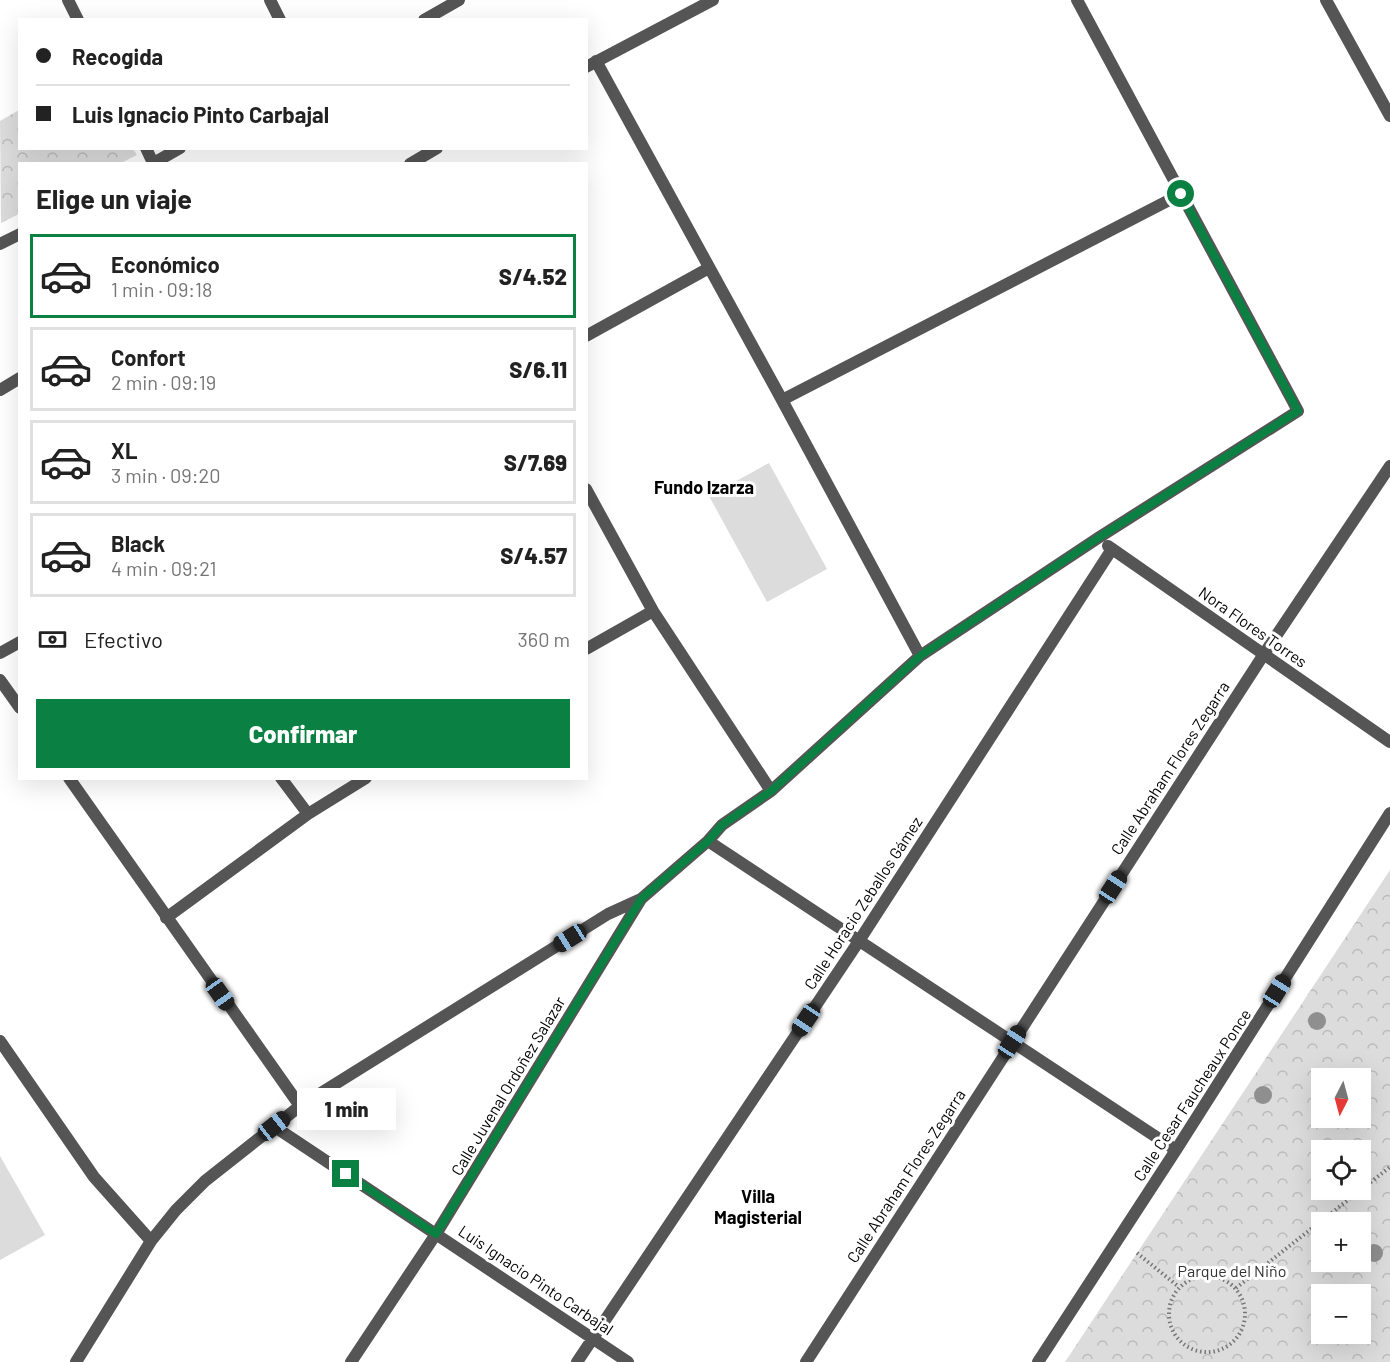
<!DOCTYPE html>
<html lang="es">
<head>
<meta charset="utf-8">
<style>
  body { margin:0; font-family:Barlow,sans-serif; background:#f6f6f6; color:#222; height:100vh; display:flex; flex-direction:column; font-size:22px; white-space:nowrap }
  * { box-sizing:border-box; margin:0 }
  p { font-size:20px; color:#767676 }
  .icon { flex:none; width:33px; height:33px; fill:none; stroke:currentColor; stroke-width:2; stroke-linecap:round; stroke-linejoin:round }
  .map { position:relative; flex:1; overflow:hidden }
  .drawer { position:absolute; left:18px; top:162px; width:570px; height:618px; display:flex; flex-direction:column; background:#fff; border-radius:0px; box-shadow:0 6px 24px #0002 }
  .drawer>* { flex:none }
  .top-card { position:absolute; left:18px; top:18px; width:570px; height:132px; border-radius:0px; box-shadow:0 6px 24px #0002; display:grid; align-content:center; height:132px; padding:0 18px; background:#fff }
  .needle { width:39px; rotate:186deg }
  .fabs { position:absolute; left:1311px; top:1068px; display:grid; gap:12px }
  .fabs a { display:grid; place-items:center; width:60px; height:60px; border-radius:0px; background:#fff; box-shadow:0 6px 24px #0002; font-size:30px }
  .end { position:absolute; width:27px; height:27px; margin:-14px; border:8px solid #0b8043; background:#fff; box-shadow:0 0 0 3px #fff }
  .from { border-radius:50% }
  .bubble { position:absolute; height:42px; border-radius:0px; background:#fff; box-shadow:0 6px 24px #0002; font-size:20px; font-weight:800; line-height:42px; text-align:center }
  .car { position:absolute; width:18px; height:36px; margin:-18px -9px; border-radius:8px; box-shadow:0 0 4px 2px #0007; background:linear-gradient(#222 24%,#8ab4d8 0 40%,#222 0 76%,#8ab4d8 0 86%,#222 0) }
  .top-card b { display:flex; align-items:center; gap:21px; height:57px; font-size:22px }
  .top-card b+b { border-top:2px solid #e0e0e0 }
  .top-card i { width:15px; height:15px; background:#222 }
  ul { padding:0; list-style:none }
  li { display:flex; align-items:center; gap:18px; height:84px; margin:0 12px 9px; padding:0 6px; border:3px solid #e0e0e0; border-radius:0px }
  li div { flex:1 }
  li b { display:block; font-size:22px }
  li em { font-style:normal; font-weight:800 }
  li.selected { border-color:#0b8043 }
  li>.icon { width:54px; height:54px; stroke-width:1.5 }
  h2 { padding:0 18px; font-size:27px; line-height:72px }
  .pay { display:flex; align-items:center; gap:15px; height:66px; padding:0 18px; font-size:22px }
  .pay p { margin-inline-start:auto }
  .button { display:flex; gap:12px; margin-top:auto; padding:12px 18px }
  .button a { flex:1; height:69px; border-radius:0px; background:#0b8043; color:#fff; font-size:24px; font-weight:800; line-height:69px; text-align:center }
  .map>svg:first-child { display:block }
</style>
</head>
<body>
<div class="map">
<svg width="1390" height="1362" viewBox="0 0 1390 1362">
  <defs>
    <pattern id="park-crowns" width="20" height="18" patternUnits="userSpaceOnUse" patternTransform="scale(1.5)"><rect width="20" height="18" fill="#dcdcdc"/><path d="M2 6a3 3 0 1 1 6 0M12 15a3 3 0 1 1 6 0" fill="none" stroke="#bbb"/></pattern>
  </defs>
  <rect width="100%" height="100%" fill="#fff"/>
  <path fill="url(#park-crowns)" fill-rule="evenodd" d="M19,110L20,148L133,149L137,155L121,163L20,164L19,214L1,223L0,121Z
    M1390,870V1362H1065ZM1322,1078H1360V1118H1322ZM1322,1150H1360V1190H1322ZM1322,1222H1360V1262H1322ZM1322,1294H1360V1334H1322Z"/>
  <path fill="#dcdcdc" d="M769,463L827,569L767,602L709,496Z
    M0,1156L45,1235L0,1260Z"/>
  <g fill="none" stroke-linecap="round" stroke-linejoin="round">
    <path stroke="#777" stroke-width="4" stroke-dasharray="1.5 3" stroke-linecap="butt" d="M1137,1253L1179,1287
      M1169 1314a38 38 0 1 1 76 0a38 38 0 1 1-76 0Z
      M1236,1288L1390,1167"/>
    <path stroke="#555" stroke-width="12" d="M68,0L78,20
      M270,0L280,20
      M1326,0L1390,116
      M424,20L459,0
      M596,61L782,400L920,656L1098,538L1298,411L1077,0
      M586,67L713,0
      M146,148L153,163
      M152,164L180,148
      M410,164L437,148
      M0,244L20,234
      M586,336L709,268
      M0,390L20,378
      M782,400L1181,194
      M586,489L653,611L771,791
      M1108,546L1390,742
      M586,649L653,611
      M0,653L20,642
      M0,680L20,708
      M69,778L300,1106
      M281,778L308,814
      M708,841L1176,1150
      M166,918L308,814L366,778
      M0,1041L94,1177L151,1241
      M275,1127L628,1362
      M76,1362L151,1241L176,1210L205,1181L300,1106L608,914L641,899
      M351,1362L436,1234L641,899L708,841L722,825L771,791L920,656
      M577,1362L859,941L1112,549
      M806,1362L1264,654L1390,466
      M1038,1362L1176,1150L1390,813"/>
  </g>
  <g fill="#8f8f8f">
    <circle cx="1317" cy="1021" r="9"/>
    <circle cx="1263" cy="1095" r="9"/>
    <circle cx="1374" cy="1253" r="9"/>
  </g>
  <g fill="none" stroke-linecap="round" stroke-linejoin="round">
    <path stroke="#0b8043" stroke-width="8" d="M346,1174L436,1234L641,899L708,841L722,825L771,791L920,656L1098,538L1298,411L1181,194"/>
  </g>
  <g text-anchor="middle" stroke-width="6" stroke-linejoin="round" paint-order="stroke">
    <g font-size="16" fill="#000" stroke="#fff">
      <text transform="translate(1253 627) rotate(35)" y="6">Nora Flores Torres</text>
      <text transform="translate(1170 768) rotate(-57)" y="6">Calle Abraham Flores Zegarra</text>
      <text transform="translate(863 903) rotate(-57)" y="6">Calle Horacio Zeballos Gámez</text>
      <text transform="translate(508 1086) rotate(-59)" y="6">Calle Juvenal Ordoñez Salazar</text>
      <text transform="translate(1192 1095) rotate(-57)" y="6">Calle Cesar Faucheaux Ponce</text>
      <text transform="translate(906 1176) rotate(-57)" y="6">Calle Abraham Flores Zegarra</text>
      <text transform="translate(536 1280) rotate(34)" y="6">Luis Ignacio Pinto Carbajal</text>
    </g>
    <g font-size="16" fill="#333" stroke="#fff">
      <text x="1232" y="1277">Parque del Niño</text>
    </g>
    <g font-size="18" font-weight="bold" fill="#000" stroke="#fff">
      <text x="704" y="494">Fundo Izarza</text>
      <text x="758" y="1203">Villa<tspan x="758" dy="21">Magisterial</tspan></text>
    </g>
  </g>
</svg>
<div class="fabs">
<a><svg class="needle" viewBox="-14 -14 28 28"><path d="M0-13l5 13h-10z" fill="#e53935"/><path d="M0 13l5-13h-10z" fill="#767676"/></svg></a>
<a><svg class="icon" aria-label="locate" viewBox="0 0 24 24"><circle cx="12" cy="12" r="6"/><path d="M12 2v4M12 18v4M2 12h4M18 12h4"/></svg></a>
<a>+</a>
<a>−</a>
</div>
<i class="end from" style="left:1181px;top:194px"></i>
<i class="end" style="left:346px;top:1174px"></i>
<div class="bubble" style="left:297px;top:1088px;width:99px">1 min</div>
<i class="car" style="left:1113px;top:887px;rotate:33deg"></i>
<i class="car" style="left:570px;top:938px;rotate:238deg"></i>
<i class="car" style="left:1277px;top:991px;rotate:32deg"></i>
<i class="car" style="left:220px;top:994px;rotate:145deg"></i>
<i class="car" style="left:806px;top:1020px;rotate:214deg"></i>
<i class="car" style="left:1012px;top:1042px;rotate:33deg"></i>
<i class="car" style="left:274px;top:1126px;rotate:52deg"></i>
<div class="top-card">
<b><i class="from"></i>Recogida</b>
<b><i></i>Luis Ignacio Pinto Carbajal</b>
</div>
<section class="drawer">
<h2>Elige un viaje</h2>
<ul>
<li class="selected"><svg class="icon" aria-label="car" viewBox="0 0 24 24"><path d="M5 17H2v-5l4-1 3-4h7l3 4 3 1v5h-3M9 17h6M6 11h13"/><circle cx="7" cy="17" r="2"/><circle cx="17" cy="17" r="2"/></svg><div><b>Económico</b><p>1 min · 09:18</p></div><em>S/4.52</em></li>
<li><svg class="icon" aria-label="car" viewBox="0 0 24 24"><path d="M5 17H2v-5l4-1 3-4h7l3 4 3 1v5h-3M9 17h6M6 11h13"/><circle cx="7" cy="17" r="2"/><circle cx="17" cy="17" r="2"/></svg><div><b>Confort</b><p>2 min · 09:19</p></div><em>S/6.11</em></li>
<li><svg class="icon" aria-label="car" viewBox="0 0 24 24"><path d="M5 17H2v-5l4-1 3-4h7l3 4 3 1v5h-3M9 17h6M6 11h13"/><circle cx="7" cy="17" r="2"/><circle cx="17" cy="17" r="2"/></svg><div><b>XL</b><p>3 min · 09:20</p></div><em>S/7.69</em></li>
<li><svg class="icon" aria-label="car" viewBox="0 0 24 24"><path d="M5 17H2v-5l4-1 3-4h7l3 4 3 1v5h-3M9 17h6M6 11h13"/><circle cx="7" cy="17" r="2"/><circle cx="17" cy="17" r="2"/></svg><div><b>Black</b><p>4 min · 09:21</p></div><em>S/4.57</em></li>
</ul>
<div class="pay"><svg class="icon" aria-label="cash" viewBox="0 0 24 24"><path d="M3 7h18v10H3z"/><circle cx="12" cy="12" r="2"/></svg>Efectivo<p>360 m</p></div>
<div class="button"><a>Confirmar</a></div>
</section>
</div>
</body>
</html>
